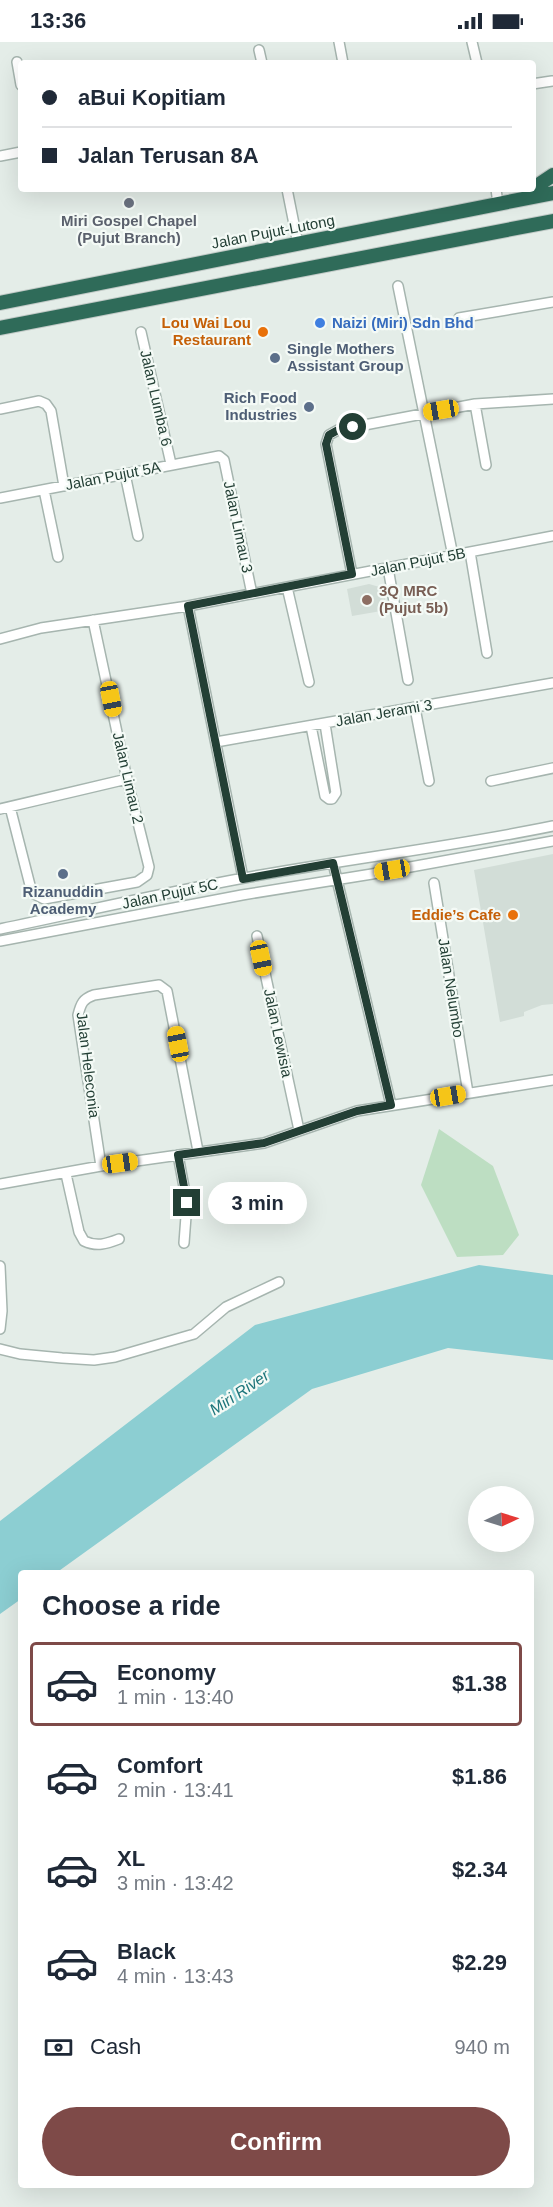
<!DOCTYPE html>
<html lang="en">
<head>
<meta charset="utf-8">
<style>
  body { margin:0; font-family:Helvetica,sans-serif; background:#f6f6f7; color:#1f2937; height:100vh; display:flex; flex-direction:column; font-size:22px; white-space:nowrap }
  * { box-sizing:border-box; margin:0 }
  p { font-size:20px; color:#747a83 }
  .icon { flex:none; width:33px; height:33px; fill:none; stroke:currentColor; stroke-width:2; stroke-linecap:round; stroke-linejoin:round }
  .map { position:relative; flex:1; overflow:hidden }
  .side { position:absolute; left:18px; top:1528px; width:516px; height:618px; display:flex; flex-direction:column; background:#fff; border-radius:6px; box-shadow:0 6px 24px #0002 }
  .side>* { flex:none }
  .guide { position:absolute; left:18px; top:18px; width:518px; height:132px; border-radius:6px; box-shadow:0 6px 24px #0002; display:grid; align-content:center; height:132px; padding:0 24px; background:#fff }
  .needle { width:39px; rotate:86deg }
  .fabs { position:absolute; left:468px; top:1444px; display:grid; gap:12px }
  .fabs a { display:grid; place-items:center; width:66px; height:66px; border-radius:50%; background:#fff; box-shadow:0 6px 24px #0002; font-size:30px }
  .end { position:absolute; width:27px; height:27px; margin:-14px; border:8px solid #233f35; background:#fff; box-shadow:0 0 0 3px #fff }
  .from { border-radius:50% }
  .bubble { position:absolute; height:42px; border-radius:21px; background:#fff; box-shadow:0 6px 24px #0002; font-size:20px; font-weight:700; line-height:42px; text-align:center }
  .car { position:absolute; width:18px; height:36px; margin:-18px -9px; border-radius:8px; box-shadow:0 0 4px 2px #0007; background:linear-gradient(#f5c518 24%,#345 0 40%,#f5c518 0 76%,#345 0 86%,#f5c518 0) }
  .guide b { display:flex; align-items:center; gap:21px; height:57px; font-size:22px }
  .guide b+b { border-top:2px solid #e0e1e3 }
  .guide i { width:15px; height:15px; background:#1f2937 }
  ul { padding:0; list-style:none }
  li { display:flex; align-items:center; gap:18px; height:84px; margin:0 12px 9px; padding:0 12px; border:3px solid transparent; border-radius:6px }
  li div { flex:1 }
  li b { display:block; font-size:22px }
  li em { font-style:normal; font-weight:700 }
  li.active { border-color:#7e4a48 }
  li>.icon { width:54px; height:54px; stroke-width:1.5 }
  h2 { padding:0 24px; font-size:27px; line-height:72px }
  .pay { display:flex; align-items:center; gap:15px; height:66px; padding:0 24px; font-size:22px }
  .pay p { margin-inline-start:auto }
  .action { display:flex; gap:12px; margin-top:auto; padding:12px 24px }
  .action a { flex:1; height:69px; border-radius:36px; background:#7e4a48; color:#fff; font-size:24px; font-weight:700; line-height:69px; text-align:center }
  .status { display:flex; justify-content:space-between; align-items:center; height:42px; padding:0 30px; background:#fff; direction:ltr }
  .status svg { height:16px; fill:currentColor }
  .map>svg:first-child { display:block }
</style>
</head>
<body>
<div class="status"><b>13:36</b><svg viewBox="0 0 49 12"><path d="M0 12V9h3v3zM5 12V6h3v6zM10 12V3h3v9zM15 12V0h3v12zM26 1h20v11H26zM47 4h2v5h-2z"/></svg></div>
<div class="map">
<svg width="553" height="2165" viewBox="0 0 553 2165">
  <rect width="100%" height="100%" fill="#e4ede8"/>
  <path fill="#d2ddd7" d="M369,542L383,546L387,568L352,574L347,547Z
    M553,812V962L542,963L524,970V974L500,980L474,828Z"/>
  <path fill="#bddec2" d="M439,1087L493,1124L519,1193L503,1213L457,1215L421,1143Z"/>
  <path fill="#8cced2" d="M479,1223L553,1233V1318L448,1306L312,1347L56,1531L21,1532V1557L0,1572V1479L255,1283Z"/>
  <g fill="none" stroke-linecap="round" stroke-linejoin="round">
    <defs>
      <path id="minor" d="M339,0L343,21
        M472,0L477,21
        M259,8L262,21
        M17,20L21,43
        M532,42L552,39
        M0,114L21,110
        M287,147L298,202
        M496,147L498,162
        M398,244L453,514
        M459,276L553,260
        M141,290L171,422
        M475,362L486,423
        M0,367L39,359L46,362L51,369L64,444
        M125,432L138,494
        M44,448L58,515
        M0,456L219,414L224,418L252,552
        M470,510L487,611
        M388,526L408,638
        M352,532L326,402L329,393L338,388L475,362L553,357
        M287,545L309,640
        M188,564L243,836
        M0,597L41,586L188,564L553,494
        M415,666L429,739
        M311,684L325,754L329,757H332L336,751L325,682
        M216,700L553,641
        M491,739L553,726
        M10,765L32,851L44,857L137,840L147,833L149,825L127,737L93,578
        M0,767L127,737
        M333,821L391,1063
        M434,841L468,1051
        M0,887C81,870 163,851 244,836C347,817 451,805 553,784
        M257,894L299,1088
        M0,899L242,853L372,832L553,799
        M178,1113L187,1161L184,1201
        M101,1124L78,973C81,961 83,957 94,953L159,943L167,949L198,1109
        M66,1132L79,1190L84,1199C97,1205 106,1202 119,1197
        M0,1142L101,1124L264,1101L357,1069L553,1038
        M0,1224L2,1269L0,1287
        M0,1307L20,1312L62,1316L94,1318L115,1315L194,1292L226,1265L279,1240"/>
      <path id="highway" d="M532,147L553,133
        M0,261L553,151
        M0,286L553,179"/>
    </defs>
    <use href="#minor" stroke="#a6b5af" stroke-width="12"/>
    <use href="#highway" stroke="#c1c9c6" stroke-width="16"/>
    <use href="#minor" stroke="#fff" stroke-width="9"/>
    <use href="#highway" stroke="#2f6b59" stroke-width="14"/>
  </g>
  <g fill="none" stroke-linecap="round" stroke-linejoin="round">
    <path stroke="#233f35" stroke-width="8" d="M187,1161L178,1113L264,1101L357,1069L391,1063L333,821L243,837L188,564L352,532L326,402L329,393L338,388L353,385"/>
  </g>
  <circle fill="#6b7280" stroke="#f4faf6" stroke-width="2" cx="129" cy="161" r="6"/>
  <circle fill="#3f7fe0" stroke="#f4faf6" stroke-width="2" cx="320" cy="281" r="6"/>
  <g fill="#e8710a" stroke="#f4faf6" stroke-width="2">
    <circle cx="263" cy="290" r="6"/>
    <circle cx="513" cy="873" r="6"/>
  </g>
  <g fill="#5c6f8a" stroke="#f4faf6" stroke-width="2">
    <circle cx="275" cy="316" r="6"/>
    <circle cx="309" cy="365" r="6"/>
    <circle cx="63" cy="832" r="6"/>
  </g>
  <circle fill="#8d6e63" stroke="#f4faf6" stroke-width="2" cx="367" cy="558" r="6"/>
  <g text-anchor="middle" stroke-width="4.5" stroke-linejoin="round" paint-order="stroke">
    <g font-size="15" font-weight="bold" fill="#5b616d" stroke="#f4faf6">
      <text x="129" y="184">Miri Gospel Chapel<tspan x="129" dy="17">(Pujut Branch)</tspan></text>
    </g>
    <g font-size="15" fill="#233f35" stroke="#f4faf6">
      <text transform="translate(273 190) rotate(-11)" y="5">Jalan Pujut-Lutong</text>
      <text transform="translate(156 356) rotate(77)" y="5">Jalan Lumba 6</text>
      <text transform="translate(113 434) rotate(-11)" y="5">Jalan Pujut 5A</text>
      <text transform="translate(238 485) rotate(78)" y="5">Jalan Limau 3</text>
      <text transform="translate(418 520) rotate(-11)" y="5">Jalan Pujut 5B</text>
      <text transform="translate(384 671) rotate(-10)" y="5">Jalan Jerami 3</text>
      <text transform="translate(128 736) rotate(77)" y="5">Jalan Limau 2</text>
      <text transform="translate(170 852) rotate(-12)" y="5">Jalan Pujut 5C</text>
      <text transform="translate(451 946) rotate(81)" y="5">Jalan Nelumbo</text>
      <text transform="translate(278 991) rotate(78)" y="5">Jalan Lewisia</text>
      <text transform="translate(88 1023) rotate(83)" y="5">Jalan Heleconia</text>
    </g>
    <g font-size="15" font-weight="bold" fill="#c56008" stroke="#f4faf6" text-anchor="end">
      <text x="251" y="286">Lou Wai Lou<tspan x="251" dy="17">Restaurant</tspan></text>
      <text x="501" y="878">Eddie’s Cafe</text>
    </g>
    <g font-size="15" font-weight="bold" fill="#366cbe" stroke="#f4faf6" text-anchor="start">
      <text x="332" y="286">Naizi (Miri) Sdn Bhd</text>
    </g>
    <g font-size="15" font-weight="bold" fill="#4e5e75" stroke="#f4faf6" text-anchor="start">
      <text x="287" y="312">Single Mothers<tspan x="287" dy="17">Assistant Group</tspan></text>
      <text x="297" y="361" text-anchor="end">Rich Food<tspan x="297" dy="17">Industries</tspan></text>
      <text x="63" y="855" text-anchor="middle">Rizanuddin<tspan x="63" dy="17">Academy</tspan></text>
    </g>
    <g font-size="15" font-weight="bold" fill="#785e54" stroke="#f4faf6" text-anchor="start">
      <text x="379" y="554">3Q MRC<tspan x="379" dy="17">(Pujut 5b)</tspan></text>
    </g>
    <g font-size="16" font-style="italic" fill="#1d757b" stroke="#f4faf6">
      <text transform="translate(239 1350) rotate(-34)" y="6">Miri River</text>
    </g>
  </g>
</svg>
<div class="fabs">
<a><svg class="needle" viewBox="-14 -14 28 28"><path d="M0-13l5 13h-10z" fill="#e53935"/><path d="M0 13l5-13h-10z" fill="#747a83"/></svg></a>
</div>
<i class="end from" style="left:353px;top:385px"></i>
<i class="end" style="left:187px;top:1161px"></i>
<div class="bubble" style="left:208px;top:1140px;width:99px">3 min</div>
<i class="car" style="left:441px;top:368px;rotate:261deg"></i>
<i class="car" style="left:111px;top:657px;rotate:169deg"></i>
<i class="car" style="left:392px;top:828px;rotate:260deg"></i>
<i class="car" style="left:261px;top:916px;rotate:168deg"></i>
<i class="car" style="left:178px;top:1002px;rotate:349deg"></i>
<i class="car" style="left:448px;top:1054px;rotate:80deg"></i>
<i class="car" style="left:120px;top:1121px;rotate:82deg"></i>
<div class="guide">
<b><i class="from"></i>aBui Kopitiam</b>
<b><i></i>Jalan Terusan 8A</b>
</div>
<section class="side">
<h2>Choose a ride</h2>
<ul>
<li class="active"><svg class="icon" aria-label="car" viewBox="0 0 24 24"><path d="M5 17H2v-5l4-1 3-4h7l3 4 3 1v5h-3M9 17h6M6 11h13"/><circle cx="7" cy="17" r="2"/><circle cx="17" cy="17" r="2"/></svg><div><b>Economy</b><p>1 min · 13:40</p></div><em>$1.38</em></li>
<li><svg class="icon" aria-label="car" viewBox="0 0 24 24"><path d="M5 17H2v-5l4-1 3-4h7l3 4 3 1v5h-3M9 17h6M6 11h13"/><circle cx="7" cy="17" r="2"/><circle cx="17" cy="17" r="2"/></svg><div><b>Comfort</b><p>2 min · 13:41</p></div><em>$1.86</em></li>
<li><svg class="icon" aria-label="car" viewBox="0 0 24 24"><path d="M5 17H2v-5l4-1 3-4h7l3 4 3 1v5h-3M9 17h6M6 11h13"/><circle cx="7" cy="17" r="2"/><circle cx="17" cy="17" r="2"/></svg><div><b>XL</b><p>3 min · 13:42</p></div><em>$2.34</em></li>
<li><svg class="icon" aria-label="car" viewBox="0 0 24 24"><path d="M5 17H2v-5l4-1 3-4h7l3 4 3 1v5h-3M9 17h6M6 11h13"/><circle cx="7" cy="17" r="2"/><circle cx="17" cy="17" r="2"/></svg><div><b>Black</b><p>4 min · 13:43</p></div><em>$2.29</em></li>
</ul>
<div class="pay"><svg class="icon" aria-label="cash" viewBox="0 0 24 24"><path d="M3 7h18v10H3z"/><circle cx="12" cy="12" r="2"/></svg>Cash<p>940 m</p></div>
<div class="action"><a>Confirm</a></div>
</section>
</div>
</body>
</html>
